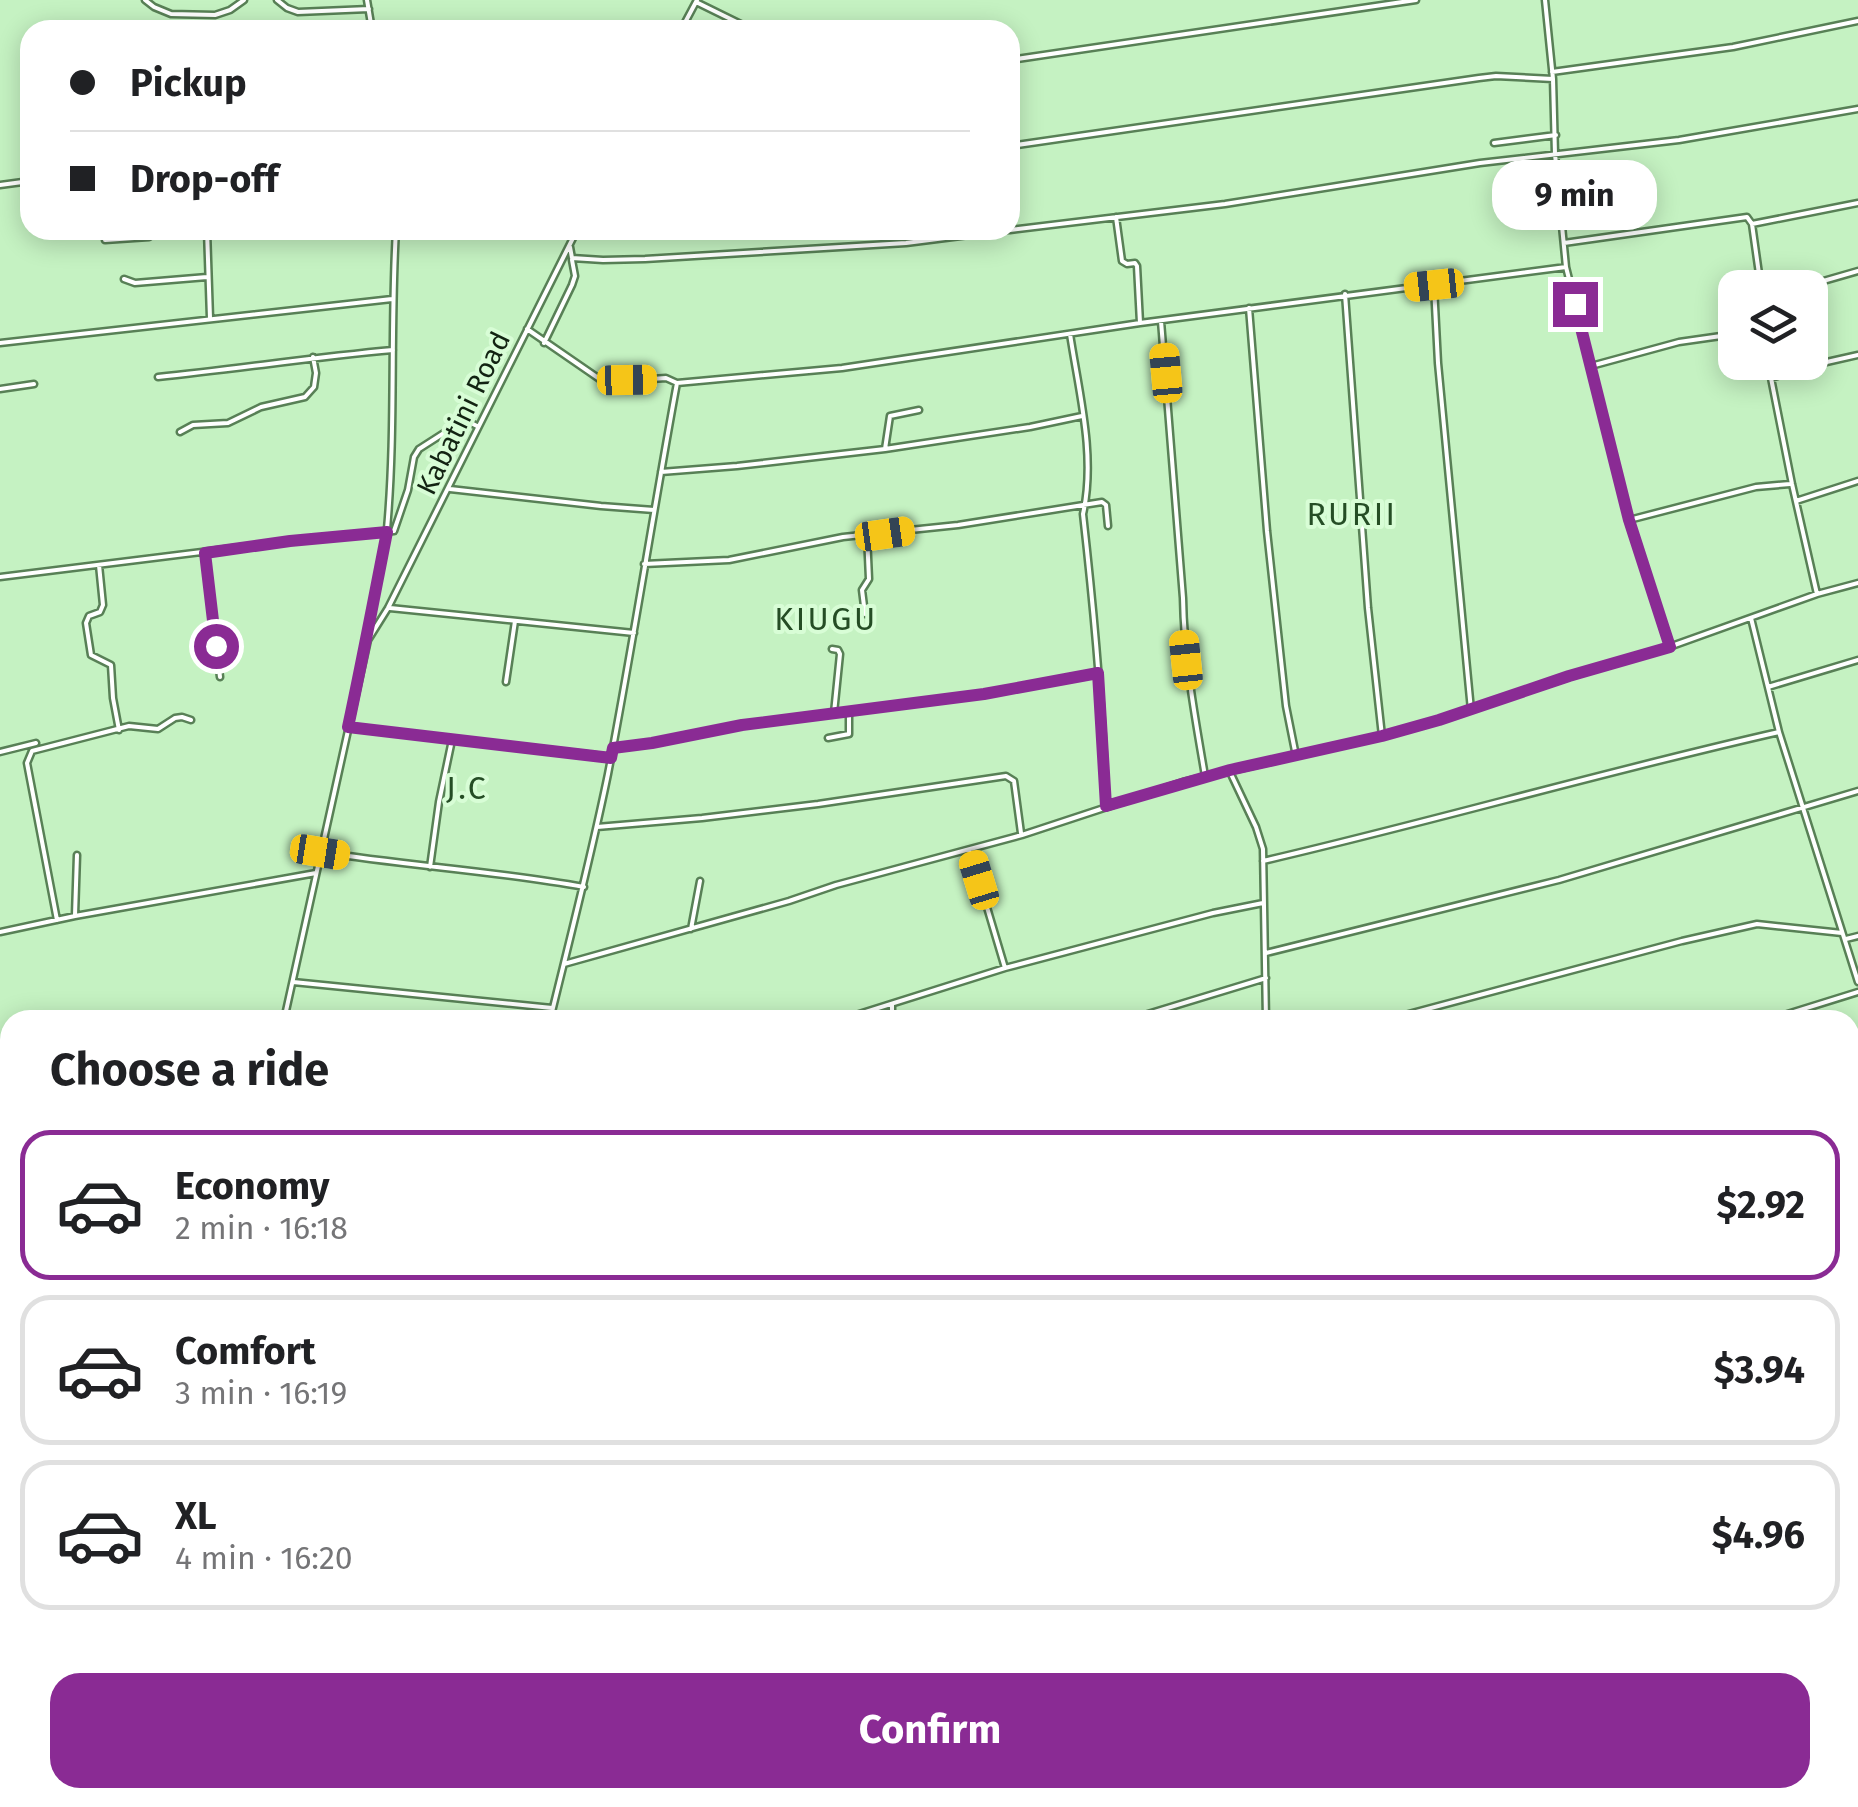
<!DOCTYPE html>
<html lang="en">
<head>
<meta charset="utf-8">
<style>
  body { margin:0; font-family:"Fira Sans",sans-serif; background:#f2f2f2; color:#202124; height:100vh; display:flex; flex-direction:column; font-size:38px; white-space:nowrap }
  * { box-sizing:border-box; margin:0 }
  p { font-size:32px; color:#757577 }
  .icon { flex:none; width:55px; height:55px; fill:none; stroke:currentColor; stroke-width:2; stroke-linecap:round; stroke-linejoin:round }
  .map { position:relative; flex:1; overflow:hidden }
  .drawer { position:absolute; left:0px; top:1010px; width:1860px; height:798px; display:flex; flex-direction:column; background:#fff; border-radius:30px 30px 0 0; box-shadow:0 5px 25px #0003 }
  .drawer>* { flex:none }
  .guide { position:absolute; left:20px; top:20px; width:1000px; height:220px; border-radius:30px; box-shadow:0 5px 25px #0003; display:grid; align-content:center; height:220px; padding:0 50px; background:#fff }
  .tools { position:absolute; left:1718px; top:270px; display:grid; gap:20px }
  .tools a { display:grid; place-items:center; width:110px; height:110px; border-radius:20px; background:#fff; box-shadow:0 5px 25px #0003; font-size:50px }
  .end { position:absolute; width:45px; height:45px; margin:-22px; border:12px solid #8a2b94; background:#fff; box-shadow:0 0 0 5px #fff }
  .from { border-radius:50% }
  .bubble { position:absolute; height:70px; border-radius:30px; background:#fff; box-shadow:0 5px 25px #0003; font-size:32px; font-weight:700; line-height:70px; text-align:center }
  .car { position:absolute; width:30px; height:60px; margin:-30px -15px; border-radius:12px; box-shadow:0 0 8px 2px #0007; background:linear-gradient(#f5c518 24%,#345 0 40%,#f5c518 0 76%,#345 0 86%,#f5c518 0) }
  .guide b { display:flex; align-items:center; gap:35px; height:95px; font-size:38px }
  .guide b+b { border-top:2px solid #e0e0e0 }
  .guide i { width:25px; height:25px; background:#202124 }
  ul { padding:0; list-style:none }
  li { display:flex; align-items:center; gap:30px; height:150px; margin:0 20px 15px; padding:0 30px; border:5px solid #e0e0e0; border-radius:30px }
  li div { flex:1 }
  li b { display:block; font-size:38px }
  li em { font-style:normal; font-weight:700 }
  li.active { border-color:#8a2b94 }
  li>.icon { width:90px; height:90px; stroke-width:1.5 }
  h2 { padding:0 50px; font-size:45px; line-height:120px }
  .cta { display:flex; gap:20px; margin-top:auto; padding:20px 50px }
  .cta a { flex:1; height:115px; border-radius:30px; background:#8a2b94; color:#fff; font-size:40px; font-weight:700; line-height:115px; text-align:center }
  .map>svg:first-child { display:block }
</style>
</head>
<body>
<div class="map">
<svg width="1858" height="1807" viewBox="0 0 1858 1807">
  <rect width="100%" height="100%" fill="#c5f2c2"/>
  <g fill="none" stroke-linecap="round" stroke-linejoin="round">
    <defs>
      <path id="street" d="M145,0L154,7L171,14L215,15L230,10L244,0
        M277,0L287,8L298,12L369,9
        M367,0L372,30
        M1545,0L1553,79L1555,154L1566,267L1629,520L1669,647L1817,594L1858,583
        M696,2L753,30
        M681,30L697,0
        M1010,60L1416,0
        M1552,72L1733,47L1858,21
        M1494,143L1556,135
        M1010,146L1479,78L1496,76L1553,79
        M0,185L30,181
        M1116,217L1122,261L1127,264L1135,263L1137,266L1140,323
        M1752,224L1761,288
        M105,230V240L149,237
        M207,230L210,318
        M1010,230L1225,204L1480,163L1679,140L1858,109
        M1564,243L1747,217L1752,224L1858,203
        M570,247L572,258L603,260L645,259L906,243L1008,230
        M124,279L135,283L207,277
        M1434,286L1438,363L1471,710
        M1799,288L1858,271
        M1345,294L1368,608L1382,736
        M1249,308L1267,531L1286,706L1296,756
        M1161,321L1183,598C1184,659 1195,717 1205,776
        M527,329L601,380L607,382L666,378L677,383L842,368L1140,323L1566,267
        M1070,334C1079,393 1096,456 1083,514C1094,611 1103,709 1106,806
        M0,343L392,299
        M544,343L572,285L575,276L572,260
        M1591,366L1679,342L1735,334
        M158,377C237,369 314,357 393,350
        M0,389L34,384
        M180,432L193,425L228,423L261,407L305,397L314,387L316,373L313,357
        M885,449L890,416L919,410
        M661,472L737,466L885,449L1030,427L1082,416
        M450,489L601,506L654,510
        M1796,501L1858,481
        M1629,520L1756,487L1790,484
        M205,553L220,677
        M644,564L729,560L843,537L958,525L1102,502L1106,505L1108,526
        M99,565L103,605L100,612L89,616L86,623L91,655L111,665L113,698L119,730
        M0,577L290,541L394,531L408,490L414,457L419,449L458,424L469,422L477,426
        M1817,594L1792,484L1771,378L1809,366L1858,355
        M390,608L634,633
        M865,614L862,590L869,579L867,535
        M1751,618L1779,732L1858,982
        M368,635C371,599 384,565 387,529C396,430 390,330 396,230
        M832,649L838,650L840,654L834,713
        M506,682L515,621
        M1768,687L1858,660
        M348,727L611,757
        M828,738L849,734V711
        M613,748L652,743L743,725L983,694L1098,673
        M0,752L36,743
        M1230,772L1256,827L1263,849L1266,1020
        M597,827L702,818L818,804L1006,776L1014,781L1021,833
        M970,850L1005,968
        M321,852C409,866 497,871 584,887
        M1263,861C1435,821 1606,771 1779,732
        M430,867L439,802L452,740
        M75,915L77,855
        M57,920L27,763L32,751L129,726L158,729L175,718L182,717L191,720
        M691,929L700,881
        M0,932L75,916L316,873
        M1846,939L1858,936
        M1266,953L1559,880L1858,791
        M564,964L789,901L836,885L1022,835L1183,782L1382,736L1439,720L1569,677L1669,647
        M293,982L552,1008
        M892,1005V1020
        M284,1020L368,640L388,608L577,230
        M550,1020C570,938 591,857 608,774C633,644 653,513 677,383
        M840,1020L1005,968L1213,913L1263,903
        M1128,1020L1266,978
        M1386,1020L1682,941L1757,924L1842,933
        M1768,1020L1858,992
        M1850,1095L1858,1092
        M1850,1201L1858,1202
        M1850,1289L1858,1287
        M1852,1380L1858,1406
        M0,1381L10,1365
        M1850,1465L1858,1463
        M0,1476L10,1437
        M1850,1554L1858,1552
        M1850,1657L1858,1656
        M1850,1743H1858
        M0,1789L10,1786
        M135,1798L136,1807
        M219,1798L221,1807
        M587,1798L591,1807
        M691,1798L693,1807
        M1386,1798L1390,1807
        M542,1801L552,1798
        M238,1807L273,1798
        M612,1807L644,1798
        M928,1807L955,1798
        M1254,1807L1284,1798
        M1591,1807L1619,1798"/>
      <path id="highway" d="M0,1218L10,1232
        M434,1798L442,1807"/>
    </defs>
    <use href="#street" stroke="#588056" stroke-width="9"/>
    <use href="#highway" stroke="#588056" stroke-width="15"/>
    <use href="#street" stroke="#fff" stroke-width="4"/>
    <use href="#highway" stroke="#fff" stroke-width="10"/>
  </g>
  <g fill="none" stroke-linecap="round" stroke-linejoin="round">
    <path stroke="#8a2b94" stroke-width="12" d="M216,646L205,553L290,541L387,532C374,598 362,662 348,727L611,758L613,748L652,743L742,725L984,694L1098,673L1106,806L1230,770L1382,736L1439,720L1569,676L1670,647L1629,520L1575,304"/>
  </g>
  <g text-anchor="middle" stroke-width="8" stroke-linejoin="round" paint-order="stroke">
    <g font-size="28" fill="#122312" stroke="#d8fdd6">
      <text transform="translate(463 413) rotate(-64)" y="10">Kabatini Road</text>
    </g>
    <g font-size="32" letter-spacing="2.5" fill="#254d25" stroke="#d8fdd6">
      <text x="1352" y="525">RURII</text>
      <text x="826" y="630">KIUGU</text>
      <text x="467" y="799">J.C</text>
    </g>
  </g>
</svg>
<div class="tools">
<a><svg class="icon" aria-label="layers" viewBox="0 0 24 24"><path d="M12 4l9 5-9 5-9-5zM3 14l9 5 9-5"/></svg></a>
</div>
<i class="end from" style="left:216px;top:646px"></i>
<i class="end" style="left:1575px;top:304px"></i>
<div class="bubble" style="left:1492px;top:160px;width:165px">9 min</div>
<i class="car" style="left:1434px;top:285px;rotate:264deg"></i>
<i class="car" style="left:1166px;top:373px;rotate:355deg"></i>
<i class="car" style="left:627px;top:380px;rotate:89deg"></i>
<i class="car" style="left:885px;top:534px;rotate:82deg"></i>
<i class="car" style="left:1186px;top:660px;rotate:354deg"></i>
<i class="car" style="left:320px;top:852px;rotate:99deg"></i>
<i class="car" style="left:979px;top:880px;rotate:343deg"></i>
<div class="guide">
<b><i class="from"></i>Pickup</b>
<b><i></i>Drop-off</b>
</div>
<section class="drawer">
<h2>Choose a ride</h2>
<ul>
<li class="active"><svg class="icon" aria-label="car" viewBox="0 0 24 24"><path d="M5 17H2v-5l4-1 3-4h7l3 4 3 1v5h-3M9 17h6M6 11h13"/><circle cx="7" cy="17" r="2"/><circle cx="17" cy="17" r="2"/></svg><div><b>Economy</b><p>2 min · 16:18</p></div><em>$2.92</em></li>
<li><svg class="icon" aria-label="car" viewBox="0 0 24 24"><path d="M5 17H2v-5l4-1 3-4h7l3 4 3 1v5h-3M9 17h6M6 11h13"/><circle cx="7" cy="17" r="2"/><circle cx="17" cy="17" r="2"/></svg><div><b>Comfort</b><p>3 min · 16:19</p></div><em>$3.94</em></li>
<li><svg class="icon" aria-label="car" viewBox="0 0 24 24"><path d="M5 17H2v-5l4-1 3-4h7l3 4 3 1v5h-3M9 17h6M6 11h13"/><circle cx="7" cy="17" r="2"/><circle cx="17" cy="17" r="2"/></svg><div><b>XL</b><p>4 min · 16:20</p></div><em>$4.96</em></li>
</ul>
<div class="cta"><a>Confirm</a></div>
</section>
</div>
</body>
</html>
